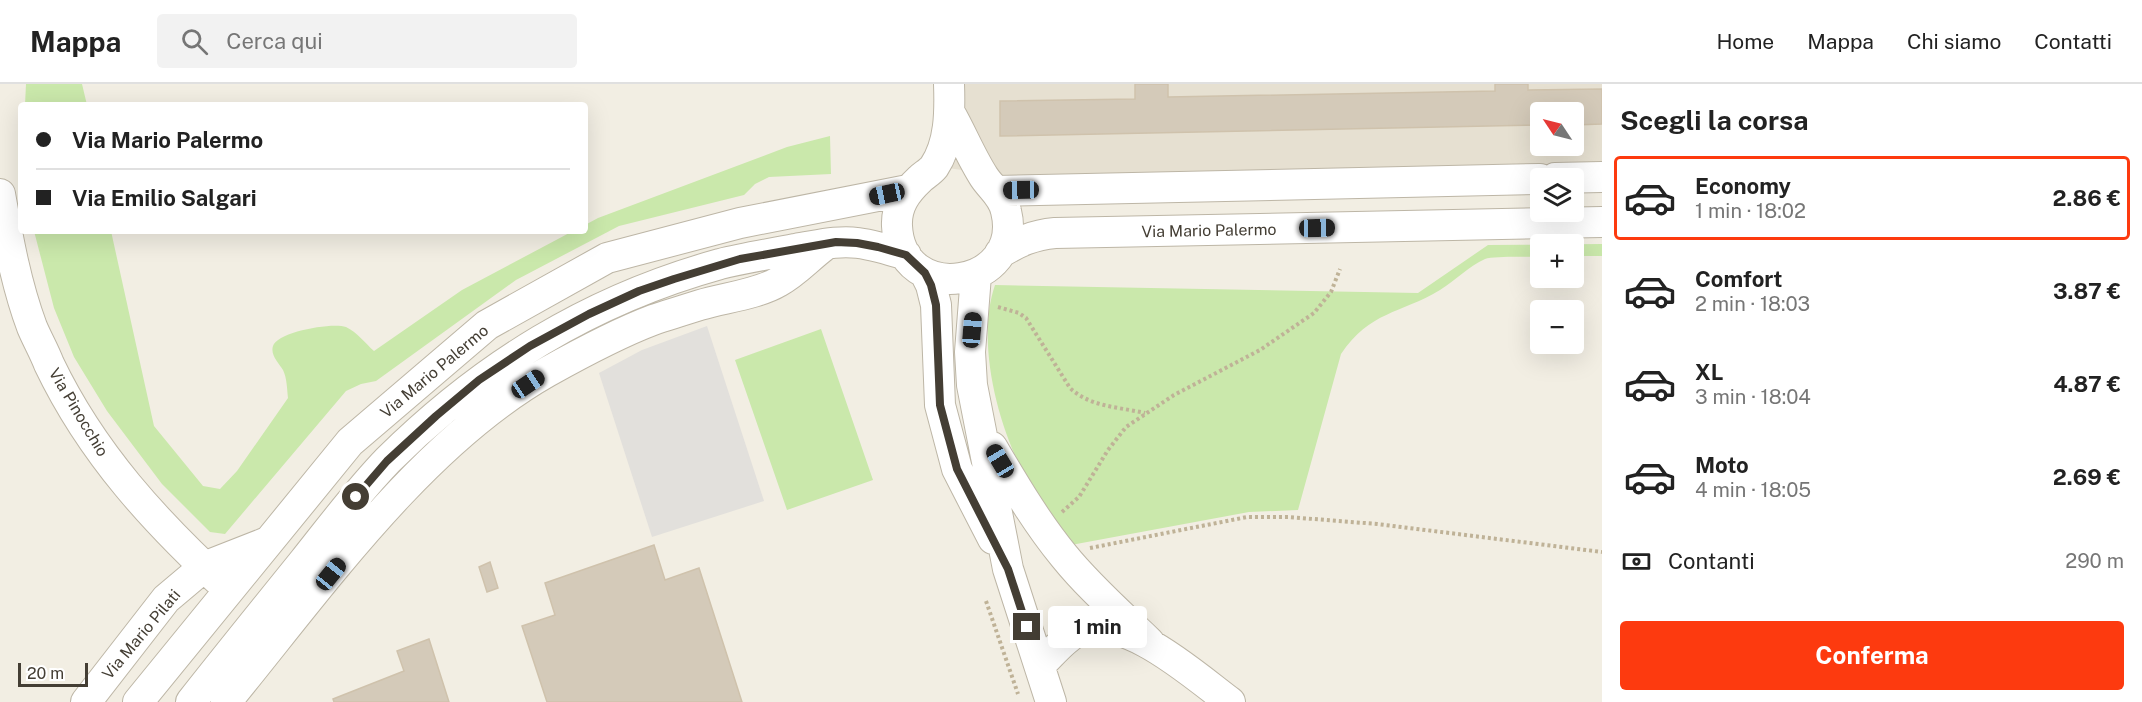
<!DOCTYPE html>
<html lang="it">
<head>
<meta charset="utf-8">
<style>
  body { margin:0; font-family:"Public Sans",sans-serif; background:#f2f2f2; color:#222; height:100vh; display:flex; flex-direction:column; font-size:22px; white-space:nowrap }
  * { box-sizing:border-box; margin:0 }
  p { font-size:20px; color:#767676 }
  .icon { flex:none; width:33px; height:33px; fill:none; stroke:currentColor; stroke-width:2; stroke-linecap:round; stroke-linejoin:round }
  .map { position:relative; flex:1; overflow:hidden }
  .drawer { display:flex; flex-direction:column; background:#fff; width:540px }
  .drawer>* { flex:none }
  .hud { position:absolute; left:18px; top:18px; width:570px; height:132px; border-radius:6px; box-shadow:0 6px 24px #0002; display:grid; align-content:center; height:132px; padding:0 18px; background:#fff }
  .needle { width:39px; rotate:305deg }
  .fabs { position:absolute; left:1530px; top:18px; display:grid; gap:12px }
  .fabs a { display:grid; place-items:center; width:54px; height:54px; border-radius:6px; background:#fff; box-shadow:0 6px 24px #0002; font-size:30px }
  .scale { position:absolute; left:18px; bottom:15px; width:70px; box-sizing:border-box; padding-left:6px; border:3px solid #443e34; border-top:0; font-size:16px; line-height:21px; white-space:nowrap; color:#443e34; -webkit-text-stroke:4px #fff; paint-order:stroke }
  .end { position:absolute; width:27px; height:27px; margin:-14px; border:8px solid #443e34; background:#fff; box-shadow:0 0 0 3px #fff }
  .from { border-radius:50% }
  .bubble { position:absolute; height:42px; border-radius:6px; background:#fff; box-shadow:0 6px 24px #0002; font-size:20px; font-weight:700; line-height:42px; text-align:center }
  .car { position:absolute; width:18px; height:36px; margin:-18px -9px; border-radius:8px; box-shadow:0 0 4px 2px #0007; background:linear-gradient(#222 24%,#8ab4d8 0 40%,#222 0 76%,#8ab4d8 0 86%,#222 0) }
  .hud b { display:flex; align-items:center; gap:21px; height:57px; font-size:22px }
  .hud b+b { border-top:2px solid #e0e0e0 }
  .hud i { width:15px; height:15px; background:#222 }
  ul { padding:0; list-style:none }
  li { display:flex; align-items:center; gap:18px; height:84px; margin:0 12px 9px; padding:0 6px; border:3px solid transparent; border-radius:6px }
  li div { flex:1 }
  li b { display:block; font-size:22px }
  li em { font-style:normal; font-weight:700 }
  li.on { border-color:#fd3a0f }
  li>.icon { width:54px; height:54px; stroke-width:1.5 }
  h2 { padding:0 18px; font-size:27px; line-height:72px }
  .pay { display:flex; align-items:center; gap:15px; height:66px; padding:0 18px; font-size:22px }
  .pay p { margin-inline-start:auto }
  .action { display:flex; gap:12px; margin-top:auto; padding:12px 18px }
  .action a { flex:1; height:69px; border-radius:6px; background:#fd3a0f; color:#fff; font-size:24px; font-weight:700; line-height:69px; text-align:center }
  header { display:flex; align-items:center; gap:36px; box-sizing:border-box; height:84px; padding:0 30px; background:#fff; border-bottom:2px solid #e0e0e0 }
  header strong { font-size:28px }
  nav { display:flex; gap:33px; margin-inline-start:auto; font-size:21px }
  .search { width:420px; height:54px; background:#f2f2f2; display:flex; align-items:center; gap:15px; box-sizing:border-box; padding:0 21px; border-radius:6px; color:#767676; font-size:22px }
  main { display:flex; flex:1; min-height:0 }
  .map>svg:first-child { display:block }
</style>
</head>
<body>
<header>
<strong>Mappa</strong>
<div class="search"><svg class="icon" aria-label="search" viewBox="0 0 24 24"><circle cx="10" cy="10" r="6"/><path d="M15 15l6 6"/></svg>Cerca qui</div>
<nav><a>Home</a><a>Mappa</a><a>Chi siamo</a><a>Contatti</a></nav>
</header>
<main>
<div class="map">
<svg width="1602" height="618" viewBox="0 0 1602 618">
  <rect width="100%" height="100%" fill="#f2eee3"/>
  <path fill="#e6e0d1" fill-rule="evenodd" d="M946,0H1602V93L997,107L969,87L948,84ZM1540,28H1574V62H1540Z"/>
  <path fill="#cae8ab" d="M26,0H82L87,21H25Z
    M830,52L831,90L769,93L755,100L744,111L619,142L516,196L376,297L361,300L346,307L225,450L210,448L162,400L107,327L74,273L54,224L34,147H111L154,342L203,402L220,405L237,387L288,314C287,305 287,294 283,286C279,279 270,271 273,262C277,248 332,238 346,243C357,248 365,259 374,267L462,206L573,147H585V141L598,134L787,63Z
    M1540,160V173C1529,173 1494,172 1485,175C1469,182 1455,197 1440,206C1400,230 1370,227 1341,270L1298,426L1249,428L1071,461C1056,437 1036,414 1023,388C997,338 976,256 995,201L1418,209L1488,161L1602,160V172H1574V160Z
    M821,245L873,396L787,426L735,276Z"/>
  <path fill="#e2e0dc" d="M707,242L764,417L652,453L599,289L642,266Z"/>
  <path fill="#d4cab9" stroke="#cfc2ac" stroke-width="1.5" d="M1135,0H1168V13L1495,7V0H1528V6L1602,5V40L1574,41V28H1540V41L1000,52V17L1135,15Z
    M654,461L665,496L699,484L742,618H547L522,542L555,531L545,499Z
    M490,478L498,504L487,508L479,483Z
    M429,555L449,618H334L333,615L404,587L397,567Z"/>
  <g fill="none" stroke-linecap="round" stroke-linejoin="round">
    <defs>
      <path id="minor" d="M949,0C950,28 950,59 934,83C930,88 924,91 920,95C906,108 896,122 897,142C901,224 1025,204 1006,127C1003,112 992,105 984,93C971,73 962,50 950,29
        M1555,94L1602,93
        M997,107L1540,95
        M0,110C8,155 16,200 32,243C37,255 44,267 49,280C92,370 156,439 229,506
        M1000,169C1018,158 1033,151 1055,149L1602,138
        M925,189L931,201L936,221L940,321L957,385L993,455
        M976,191L970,268L972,301L1008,485L1051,618
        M992,363C1014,400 1036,438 1064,472C1089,503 1120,530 1149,558
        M1040,581C1051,571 1063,555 1077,548C1122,525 1196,593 1230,618
        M86,618L166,515L204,483L265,459
        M138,618L350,358L487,241L607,174L740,139L908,106
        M191,618C228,571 266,524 304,477C331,443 358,407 388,376C483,282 590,216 720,180C744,174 770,170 795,165C816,162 837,156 858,159C874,161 890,166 906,171
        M226,618C318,506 420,360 547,288C581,269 616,250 653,236C668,231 684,226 700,221C723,214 758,210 778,198C795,189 809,173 824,162"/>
    </defs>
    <use href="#minor" stroke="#bdb6a6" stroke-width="32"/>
    <path stroke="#bfb297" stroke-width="4" stroke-dasharray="3 3" stroke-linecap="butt" d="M998,223L1019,229L1026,234L1070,304C1090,323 1119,323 1145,329
      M1062,428L1079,413L1108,366L1126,343L1174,311L1260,266L1314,229L1331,208L1340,185
      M1090,464L1247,433H1288L1377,440L1602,468
      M986,517L1018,610"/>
    <use href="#minor" stroke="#fff" stroke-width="30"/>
  </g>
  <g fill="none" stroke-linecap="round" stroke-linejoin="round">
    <path stroke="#443e34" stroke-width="8" d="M356,413L387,377L436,332L479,296L530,262L589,230L639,207L674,195L740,175L836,158L857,159L878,163L906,171L925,189L931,201L936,221L940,321L957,385L1008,485L1027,543"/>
  </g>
  <g text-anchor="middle" stroke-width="5" stroke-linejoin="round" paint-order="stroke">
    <g font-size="16" fill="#443e34" stroke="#fff">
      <text transform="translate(1209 146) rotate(-1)" y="6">Via Mario Palermo</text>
      <text transform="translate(434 287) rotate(-40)" y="6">Via Mario Palermo</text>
      <text transform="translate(79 328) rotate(59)" y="6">Via Pinocchio</text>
      <text transform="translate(141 550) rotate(-50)" y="6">Via Mario Pilati</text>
    </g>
  </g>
</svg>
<div class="fabs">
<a><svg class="needle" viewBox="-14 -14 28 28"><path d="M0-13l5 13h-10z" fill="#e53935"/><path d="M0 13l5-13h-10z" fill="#767676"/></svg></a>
<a><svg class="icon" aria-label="layers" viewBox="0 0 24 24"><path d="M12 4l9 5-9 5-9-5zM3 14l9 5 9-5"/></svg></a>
<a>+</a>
<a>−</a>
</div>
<div class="scale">20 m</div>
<i class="end from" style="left:356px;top:413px"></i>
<i class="end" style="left:1027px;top:543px"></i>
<div class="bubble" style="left:1048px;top:522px;width:99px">1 min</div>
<i class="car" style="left:1021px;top:106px;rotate:269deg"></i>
<i class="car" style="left:887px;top:110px;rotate:258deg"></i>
<i class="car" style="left:1317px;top:144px;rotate:89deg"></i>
<i class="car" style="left:972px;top:246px;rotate:5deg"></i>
<i class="car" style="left:528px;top:300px;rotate:56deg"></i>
<i class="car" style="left:1000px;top:377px;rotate:329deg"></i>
<i class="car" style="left:331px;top:490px;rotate:39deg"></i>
<div class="hud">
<b><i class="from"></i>Via Mario Palermo</b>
<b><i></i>Via Emilio Salgari</b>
</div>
</div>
<section class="drawer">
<h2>Scegli la corsa</h2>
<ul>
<li class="on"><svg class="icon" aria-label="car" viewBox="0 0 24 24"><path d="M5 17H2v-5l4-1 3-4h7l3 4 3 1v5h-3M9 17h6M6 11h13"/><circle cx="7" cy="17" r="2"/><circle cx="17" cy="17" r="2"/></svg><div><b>Economy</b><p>1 min · 18:02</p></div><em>2.86 €</em></li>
<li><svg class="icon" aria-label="car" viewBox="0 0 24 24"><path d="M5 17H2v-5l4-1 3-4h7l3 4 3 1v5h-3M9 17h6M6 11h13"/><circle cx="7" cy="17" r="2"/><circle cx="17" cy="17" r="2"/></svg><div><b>Comfort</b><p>2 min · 18:03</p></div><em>3.87 €</em></li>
<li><svg class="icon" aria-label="car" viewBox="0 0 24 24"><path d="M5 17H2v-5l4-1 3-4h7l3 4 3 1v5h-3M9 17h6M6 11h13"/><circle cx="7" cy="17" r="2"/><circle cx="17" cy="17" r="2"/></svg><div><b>XL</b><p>3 min · 18:04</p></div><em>4.87 €</em></li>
<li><svg class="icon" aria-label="car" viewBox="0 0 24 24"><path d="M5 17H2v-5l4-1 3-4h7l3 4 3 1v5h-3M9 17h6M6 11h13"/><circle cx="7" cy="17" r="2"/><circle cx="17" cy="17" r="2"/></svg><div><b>Moto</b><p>4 min · 18:05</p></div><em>2.69 €</em></li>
</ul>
<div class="pay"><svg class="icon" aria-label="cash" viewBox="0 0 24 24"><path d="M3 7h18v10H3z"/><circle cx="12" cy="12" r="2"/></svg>Contanti<p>290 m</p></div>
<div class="action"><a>Conferma</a></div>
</section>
</main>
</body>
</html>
